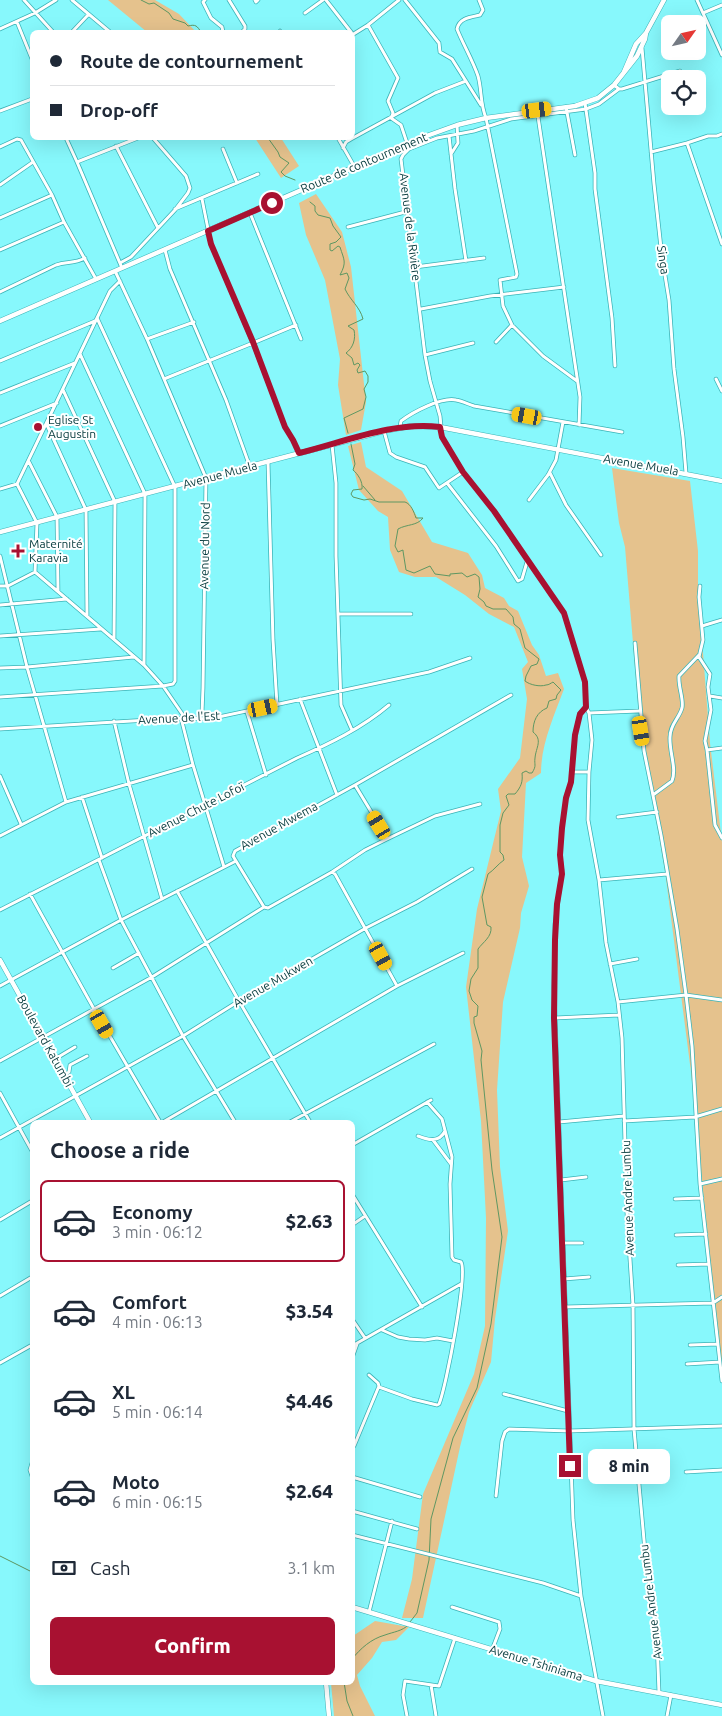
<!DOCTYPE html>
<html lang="en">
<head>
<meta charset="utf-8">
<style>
  body { margin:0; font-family:Ubuntu,sans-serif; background:#f6f6f7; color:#1f2937; height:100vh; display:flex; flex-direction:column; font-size:19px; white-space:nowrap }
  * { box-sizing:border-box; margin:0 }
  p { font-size:16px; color:#747a83 }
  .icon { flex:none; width:28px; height:28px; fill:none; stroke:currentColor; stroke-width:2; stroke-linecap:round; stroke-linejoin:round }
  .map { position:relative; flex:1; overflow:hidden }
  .sheet { position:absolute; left:30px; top:1120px; width:325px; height:565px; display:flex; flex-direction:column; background:#fff; border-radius:8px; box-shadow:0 5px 20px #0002 }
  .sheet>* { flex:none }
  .hud { position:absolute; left:30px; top:30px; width:325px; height:110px; border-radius:8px; box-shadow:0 5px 20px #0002; display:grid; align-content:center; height:110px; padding:0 20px; background:#fff }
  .needle { width:32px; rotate:56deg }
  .controls { position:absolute; left:661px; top:15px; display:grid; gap:10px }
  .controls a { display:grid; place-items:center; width:45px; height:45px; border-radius:8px; background:#fff; box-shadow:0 5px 20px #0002; font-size:25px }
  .end { position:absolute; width:22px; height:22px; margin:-11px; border:6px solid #a81131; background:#fff; box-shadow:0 0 0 2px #fff }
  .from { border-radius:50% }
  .bubble { position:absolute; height:35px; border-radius:8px; background:#fff; box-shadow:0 5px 20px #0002; font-size:16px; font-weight:800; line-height:35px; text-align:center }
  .car { position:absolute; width:15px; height:30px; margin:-15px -8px; border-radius:6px; box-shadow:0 0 4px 1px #0007; background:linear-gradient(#f5c518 24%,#345 0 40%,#f5c518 0 76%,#345 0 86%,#f5c518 0) }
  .hud b { display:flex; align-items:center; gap:18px; height:48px; font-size:19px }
  .hud b+b { border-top:1px solid #e0e1e3 }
  .hud i { width:12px; height:12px; background:#1f2937 }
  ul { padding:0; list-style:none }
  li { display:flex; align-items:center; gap:15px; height:82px; margin:0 10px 8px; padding:0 10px; border:2px solid transparent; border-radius:8px }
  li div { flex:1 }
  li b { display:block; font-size:19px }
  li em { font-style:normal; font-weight:800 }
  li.on { border-color:#a81131 }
  li>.icon { width:45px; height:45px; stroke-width:1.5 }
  h2 { padding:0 20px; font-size:22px; line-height:60px }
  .pay { display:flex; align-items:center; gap:12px; height:55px; padding:0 20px; font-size:19px }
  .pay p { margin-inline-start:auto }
  .action { display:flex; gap:10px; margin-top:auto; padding:10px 20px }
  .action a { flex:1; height:58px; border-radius:8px; background:#a81131; color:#fff; font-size:20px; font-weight:800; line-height:58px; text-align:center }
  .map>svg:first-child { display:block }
</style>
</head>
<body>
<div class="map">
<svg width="722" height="1716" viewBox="0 0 722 1716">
  <rect width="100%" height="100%" fill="#87f8fc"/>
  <path fill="#e5c28d" d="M108,0H155L179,14L196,32H147Z
    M255,138H281L299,166L281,178Z
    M316,194L342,232L351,267L366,402L361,430L346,435L338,385L340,359L325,280L306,235L299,203Z
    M361,442L366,467L402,491L432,542L468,553L482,575L485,588L504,598L509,606L518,611L532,645L539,655L546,676L558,673L564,689C554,716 541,744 541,773L526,783L522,857L529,886L521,913L520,928L503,1002L497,1090L500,1167L508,1231L495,1319L491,1362L469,1412L460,1447L423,1618H402L412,1579L423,1494L474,1374L485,1326L486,1218L481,1121L466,987L477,909L501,811L498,789L520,758L527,699L522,669L528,662L514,627L489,614L465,595L436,577H415L399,572L390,550L388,517L378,511L359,490L348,446Z
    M612,468L690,481L698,551V589L710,743L722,842V1380L691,1072L665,871L640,727L625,547L619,523Z
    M375,1621L409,1627L396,1640L382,1642L372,1658L357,1675L360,1686L375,1716H334L331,1683L352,1682L353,1636Z"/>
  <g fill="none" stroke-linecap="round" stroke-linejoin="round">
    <path stroke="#5e9762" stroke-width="1" d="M141,0L149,4L154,3L169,13L173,19L185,23L188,26C196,24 197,26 201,32
      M268,138L278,152L280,157L289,163L281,172L285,176L295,180
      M310,202L315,206V211L318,215L330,218L333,226L341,237L336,242L330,244V250L332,251L338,246L340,247C344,260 347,262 340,275L347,273L349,278L345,289C350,300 360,307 363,319L348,326L354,330C356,339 353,348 346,353L352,358L354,365L358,363L360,365L357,370L358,373L365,371L368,376V382L364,389L366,397L363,409L344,418L348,433
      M351,444L355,464L353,470C358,474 363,482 362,489L353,490L351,494L353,497L364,500L370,499L379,502H405C411,504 414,512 416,518H423C417,526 407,524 398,529L395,546L398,552L403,550V551L406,570L414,573L430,566L435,574L450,576V574L462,573L467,577L475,574L479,577L480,589L478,597L484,602L486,606L493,609H506L513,617L514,624L520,629L525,648L539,659L537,664L531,666L526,676L525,681C530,685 540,687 546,685C549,685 551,683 553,682L561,690L557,695L556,699L549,701L547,708C537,712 533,721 533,732C543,740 536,747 535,758C534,765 537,765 532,773H529L526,771L522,773C523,782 521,787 515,794H508L506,796L509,805L503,813L500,825V852L503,855L504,860C498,864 494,870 488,874L482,897L487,925L491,927C492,937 483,942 478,949V968L471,979L469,991L472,1000L478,1006L477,1016L474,1017V1023L482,1051L481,1060L492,1170L502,1237L491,1324L477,1388L453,1438L431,1519L429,1560L417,1613L410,1622
      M363,486L375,500
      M0,1556L32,1572
      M352,1659C361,1648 371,1639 385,1635C393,1632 403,1631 408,1625
      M344,1682L347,1701L353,1716"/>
    <defs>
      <path id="street" d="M24,0L53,32
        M72,0L110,32
        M205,0L203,2L211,18L222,27L223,32
        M229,0L245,26V29L242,32
        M255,0L256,2L258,0
        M326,0L351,32
        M399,0L368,25L398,78L388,101L393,113L391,118L401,125L409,149L403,155L401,159L425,355L430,381L440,416L442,437L463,472L494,511L564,613L585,682L586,707L580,713L575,735L571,782L566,798L562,828L560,855L562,870L555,924L554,987L573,1520L581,1596L603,1716
        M405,0L439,43L440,52L452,59L481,105
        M479,0L483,10L480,15C471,17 459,18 457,29C463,44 473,61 478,76C482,90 480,104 486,118L517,274L516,277L500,280L503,306L512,325L543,356L577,381
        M697,0L722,55
        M305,13L323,0
        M703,13L722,5
        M17,22L32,59
        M0,29L35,13L56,0
        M280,31L281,32
        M72,32L88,15
        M352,35L368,25
        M642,48L654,184L662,257L669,300L674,369L683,437L686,473
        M614,85L619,89H622L680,71
        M585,103L595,173V189L612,318L615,366
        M566,107L575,155
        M537,110L580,397L579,425
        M0,111L32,99
        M449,136L455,189L466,261
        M66,138L77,162L138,138
        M338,138L354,166
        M687,143L708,136H717L722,134
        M116,146L158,228
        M0,147L17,139L21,140L52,195
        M343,148L346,142L351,139L435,93L466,81
        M223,149L237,183
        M409,149L437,138L474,131L511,119L586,109L599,104L619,89
        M651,152L687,143L722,244
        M451,154L458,143L457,125
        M77,162L122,268
        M0,185L33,162
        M202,199L211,244L253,343L296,325
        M175,209L258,174
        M250,213L301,339
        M0,218L52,195L64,222L96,279
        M348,227L409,211
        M0,250L64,222
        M165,250L170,269L226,400L250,467
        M120,263L131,257L175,210L188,193L190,188L186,176L153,138
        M415,267L484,258
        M115,271L147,339L206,478L203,688L202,713L199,718
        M0,292L56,265C67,261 74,264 85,258
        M421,309L490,296L564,287
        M147,339L194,322
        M496,342L512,325
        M80,354L145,494L144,665
        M425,355L473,343
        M0,361L95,321
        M164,379L253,343L285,427L293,440L299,453
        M716,379L722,391
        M63,390L115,502L114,639
        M0,393L75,363
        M47,425L86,510L87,616
        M0,426L57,403
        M400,427L401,421C413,412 441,397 456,400C462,401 468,404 474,406L622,432
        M384,431L390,453L396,457L425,467L439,488L463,472
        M332,445L336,483V556L341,705L352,730
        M29,462L57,517L58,591
        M268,462L273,640L277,705
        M550,473L566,505L601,555
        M447,483L496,546L518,581L522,579L527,562
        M17,484L110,291L120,281
        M0,489L17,484L37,523L35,572L8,586H0
        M529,500L548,475L556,460L563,422
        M0,556L27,667L66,802
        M35,572L144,665L163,686L185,718
        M700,586L699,597L703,640L699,657L710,674L708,687L711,710L705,741L707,750L715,825L722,838
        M0,605L67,599
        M338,614H411
        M702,626L722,620
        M0,636L101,629
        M635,643L644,751L661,835L677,929L686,995L692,1046L700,1184L722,1381
        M0,668L27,667L134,657
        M710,696L722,698
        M0,697L163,686L173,684L175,681V487L97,318
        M300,699L337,795
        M586,707L589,713L592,740L589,772L588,820L599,880L606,943L618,1002L622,1038L627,1213L633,1305L634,1429L645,1551L657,1640L659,1693
        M247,712L266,775
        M589,713L639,711
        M181,718L193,765L224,867
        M114,721L129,784L162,899
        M0,729L181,718L209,719L429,672L470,658
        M707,750L722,748
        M572,772H589
        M0,776L21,824
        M355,785L387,838
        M653,795L672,781C677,768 669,752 670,737C670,724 679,719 682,708C684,699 678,687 679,676L699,655
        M82,797L102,858
        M618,817L657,812
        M0,836L66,802L193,765
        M99,860L121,920L183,1036L235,1122
        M332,872L335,874L397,986
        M599,880L667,874
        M177,891L239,1001L310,1122
        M30,894L94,1009L160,1122
        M264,907L236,861L233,856L235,851L355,785L511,695
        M0,910L297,758C329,744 362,728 389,705
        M610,964L637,959
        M113,968L139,953
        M0,986L121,920L236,861
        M618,1002L686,995L722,1000
        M555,1018L619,1015
        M55,1059L75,1047
        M0,1061L152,977L264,907L268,908L332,872L365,850L387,839L435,816L480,804
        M64,1075L69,1072L70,1065L87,1056
        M0,1093L32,1151
        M624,1121L695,1117L722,1109
        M163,1122L397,986L463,953
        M290,1122L434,1044
        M559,1122L624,1116
        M418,1136C428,1140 439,1143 445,1131
        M0,1138L183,1036L239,1001L366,928L417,902L472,869
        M433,1140L451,1164
        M352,1145L431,1100
        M561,1180L586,1177
        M700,1184L722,1179
        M352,1194L422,1307
        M675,1199L702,1198
        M0,1220L32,1201
        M352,1225L365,1216
        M676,1235L706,1234
        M563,1243H582
        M678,1265L709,1264
        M564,1279L589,1277
        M0,1296L32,1277
        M565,1307L713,1303L722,1297
        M352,1319L365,1338
        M382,1330L398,1337L409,1339L425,1340L437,1338L453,1341
        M690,1345L718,1344
        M352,1346L461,1284
        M352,1358L357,1344
        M0,1363L32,1345
        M687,1364L720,1362
        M379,1387L412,1399L437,1405L439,1404C446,1388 468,1273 461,1262L454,1260L452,1257L450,1184L452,1157L442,1119L427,1102
        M504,1394L568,1411
        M354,1446L379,1386L378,1383L369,1375
        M32,1463L30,1470L32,1476
        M686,1472L722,1470
        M352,1477L420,1497
        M496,1496L502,1441L505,1432L509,1429L569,1431L722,1426
        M352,1511L417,1529
        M352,1535L543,1583L581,1596
        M452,1607L499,1622L500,1629L492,1650
        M369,1612L392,1521
        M431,1685L436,1716
        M407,1716L403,1695L405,1681L439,1686L455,1638
        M667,1716L671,1695"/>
      <path id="secondary" d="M624,72L636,44L646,33
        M0,321L421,138L457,125L486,118L575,106L598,98L614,85L637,56L645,39L646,33L664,0
        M0,532L384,431L411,426L440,427L722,481
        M0,960L90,1122
        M352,1607L596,1681L722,1705
        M326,1682L329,1716"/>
    </defs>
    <use href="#street" stroke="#3ab3b7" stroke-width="4.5"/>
    <use href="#secondary" stroke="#3ab3b7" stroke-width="5.5"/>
    <use href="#street" stroke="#fff" stroke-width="3"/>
    <use href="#secondary" stroke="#fff" stroke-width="4.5"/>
  </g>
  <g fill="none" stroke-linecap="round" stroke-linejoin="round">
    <path stroke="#a81131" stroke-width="6" d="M272,203L208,231L211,244L253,342L285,427L293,440L299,453C344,442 394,421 440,427L442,437L463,472L494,511L564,613L585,682L586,707L580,714L575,735L571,782L566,798L562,828L560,855L562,874L557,904L555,940L554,1018L570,1466"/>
  </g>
  <g fill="#a81131" stroke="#fff" stroke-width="2">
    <circle cx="38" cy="427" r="5"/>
    <path d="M15.5 543.5h5v5h5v5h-5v5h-5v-5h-5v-5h5z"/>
  </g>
  <g text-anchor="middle" stroke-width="4" stroke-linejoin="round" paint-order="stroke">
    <g font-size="12" fill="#043a3c" stroke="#fff">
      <text transform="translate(364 163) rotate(-23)" y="4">Route de contournement</text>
      <text transform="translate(410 227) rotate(83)" y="4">Avenue de la Rivière</text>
      <text transform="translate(663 260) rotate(82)" y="4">Singa</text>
      <text transform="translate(641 465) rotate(10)" y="4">Avenue Muela</text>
      <text transform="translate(220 475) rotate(-15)" y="4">Avenue Muela</text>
      <text transform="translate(205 546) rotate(-89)" y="4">Avenue du Nord</text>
      <text transform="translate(179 718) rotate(-3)" y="4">Avenue de l'Est</text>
      <text transform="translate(196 810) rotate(-27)" y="4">Avenue Chute Lofoï</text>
      <text transform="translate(279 826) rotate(-29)" y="4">Avenue Mwema</text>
      <text transform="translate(273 982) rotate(-30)" y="4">Avenue Mukwen</text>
      <text transform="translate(45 1041) rotate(61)" y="4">Boulevard Katumbi</text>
      <text transform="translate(628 1198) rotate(-92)" y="4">Avenue Andre Lumbu</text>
      <text transform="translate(651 1602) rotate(-97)" y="4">Avenue Andre Lumbu</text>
      <text transform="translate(536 1663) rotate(17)" y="4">Avenue Tshiniama</text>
    </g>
    <g font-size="12" fill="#043a3c" stroke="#fff" text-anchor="start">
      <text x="48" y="424">Eglise St<tspan x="48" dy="14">Augustin</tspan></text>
      <text x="29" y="548">Maternité<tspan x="29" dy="14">Karavia</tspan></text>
    </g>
  </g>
</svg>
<div class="controls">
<a><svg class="needle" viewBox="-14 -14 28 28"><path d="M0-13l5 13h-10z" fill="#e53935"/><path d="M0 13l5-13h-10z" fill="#747a83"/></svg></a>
<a><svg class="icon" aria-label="locate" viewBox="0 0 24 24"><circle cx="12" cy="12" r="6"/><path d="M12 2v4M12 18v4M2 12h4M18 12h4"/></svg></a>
</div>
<i class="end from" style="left:272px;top:203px"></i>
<i class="end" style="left:570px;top:1466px"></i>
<div class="bubble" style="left:588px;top:1449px;width:82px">8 min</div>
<i class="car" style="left:537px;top:110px;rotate:83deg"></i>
<i class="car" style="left:527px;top:416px;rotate:280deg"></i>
<i class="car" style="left:263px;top:708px;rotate:78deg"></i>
<i class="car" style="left:641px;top:731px;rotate:171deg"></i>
<i class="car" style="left:379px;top:825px;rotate:329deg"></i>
<i class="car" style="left:381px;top:956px;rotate:151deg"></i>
<i class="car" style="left:102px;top:1024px;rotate:150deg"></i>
<div class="hud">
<b><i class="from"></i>Route de contournement</b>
<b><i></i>Drop-off</b>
</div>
<section class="sheet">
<h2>Choose a ride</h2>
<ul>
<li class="on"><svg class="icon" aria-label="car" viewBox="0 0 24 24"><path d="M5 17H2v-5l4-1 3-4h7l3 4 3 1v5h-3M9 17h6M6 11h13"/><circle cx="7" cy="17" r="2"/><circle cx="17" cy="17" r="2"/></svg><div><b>Economy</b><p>3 min · 06:12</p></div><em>$2.63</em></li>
<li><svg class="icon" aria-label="car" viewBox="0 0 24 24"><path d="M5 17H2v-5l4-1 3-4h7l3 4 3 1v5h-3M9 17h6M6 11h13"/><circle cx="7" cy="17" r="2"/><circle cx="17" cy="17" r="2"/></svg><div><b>Comfort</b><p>4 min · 06:13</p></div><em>$3.54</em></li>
<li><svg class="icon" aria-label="car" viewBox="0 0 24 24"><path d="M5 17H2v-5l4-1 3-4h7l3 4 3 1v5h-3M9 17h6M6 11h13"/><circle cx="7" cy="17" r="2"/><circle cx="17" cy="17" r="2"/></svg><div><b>XL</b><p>5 min · 06:14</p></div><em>$4.46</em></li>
<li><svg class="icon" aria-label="car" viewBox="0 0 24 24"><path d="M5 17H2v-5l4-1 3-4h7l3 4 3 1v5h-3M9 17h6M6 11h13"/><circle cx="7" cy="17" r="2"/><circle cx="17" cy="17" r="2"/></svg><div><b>Moto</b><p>6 min · 06:15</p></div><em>$2.64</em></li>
</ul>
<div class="pay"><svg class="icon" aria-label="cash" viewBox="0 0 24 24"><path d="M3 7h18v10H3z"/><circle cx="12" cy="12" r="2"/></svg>Cash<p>3.1 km</p></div>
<div class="action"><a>Confirm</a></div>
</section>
</div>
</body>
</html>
